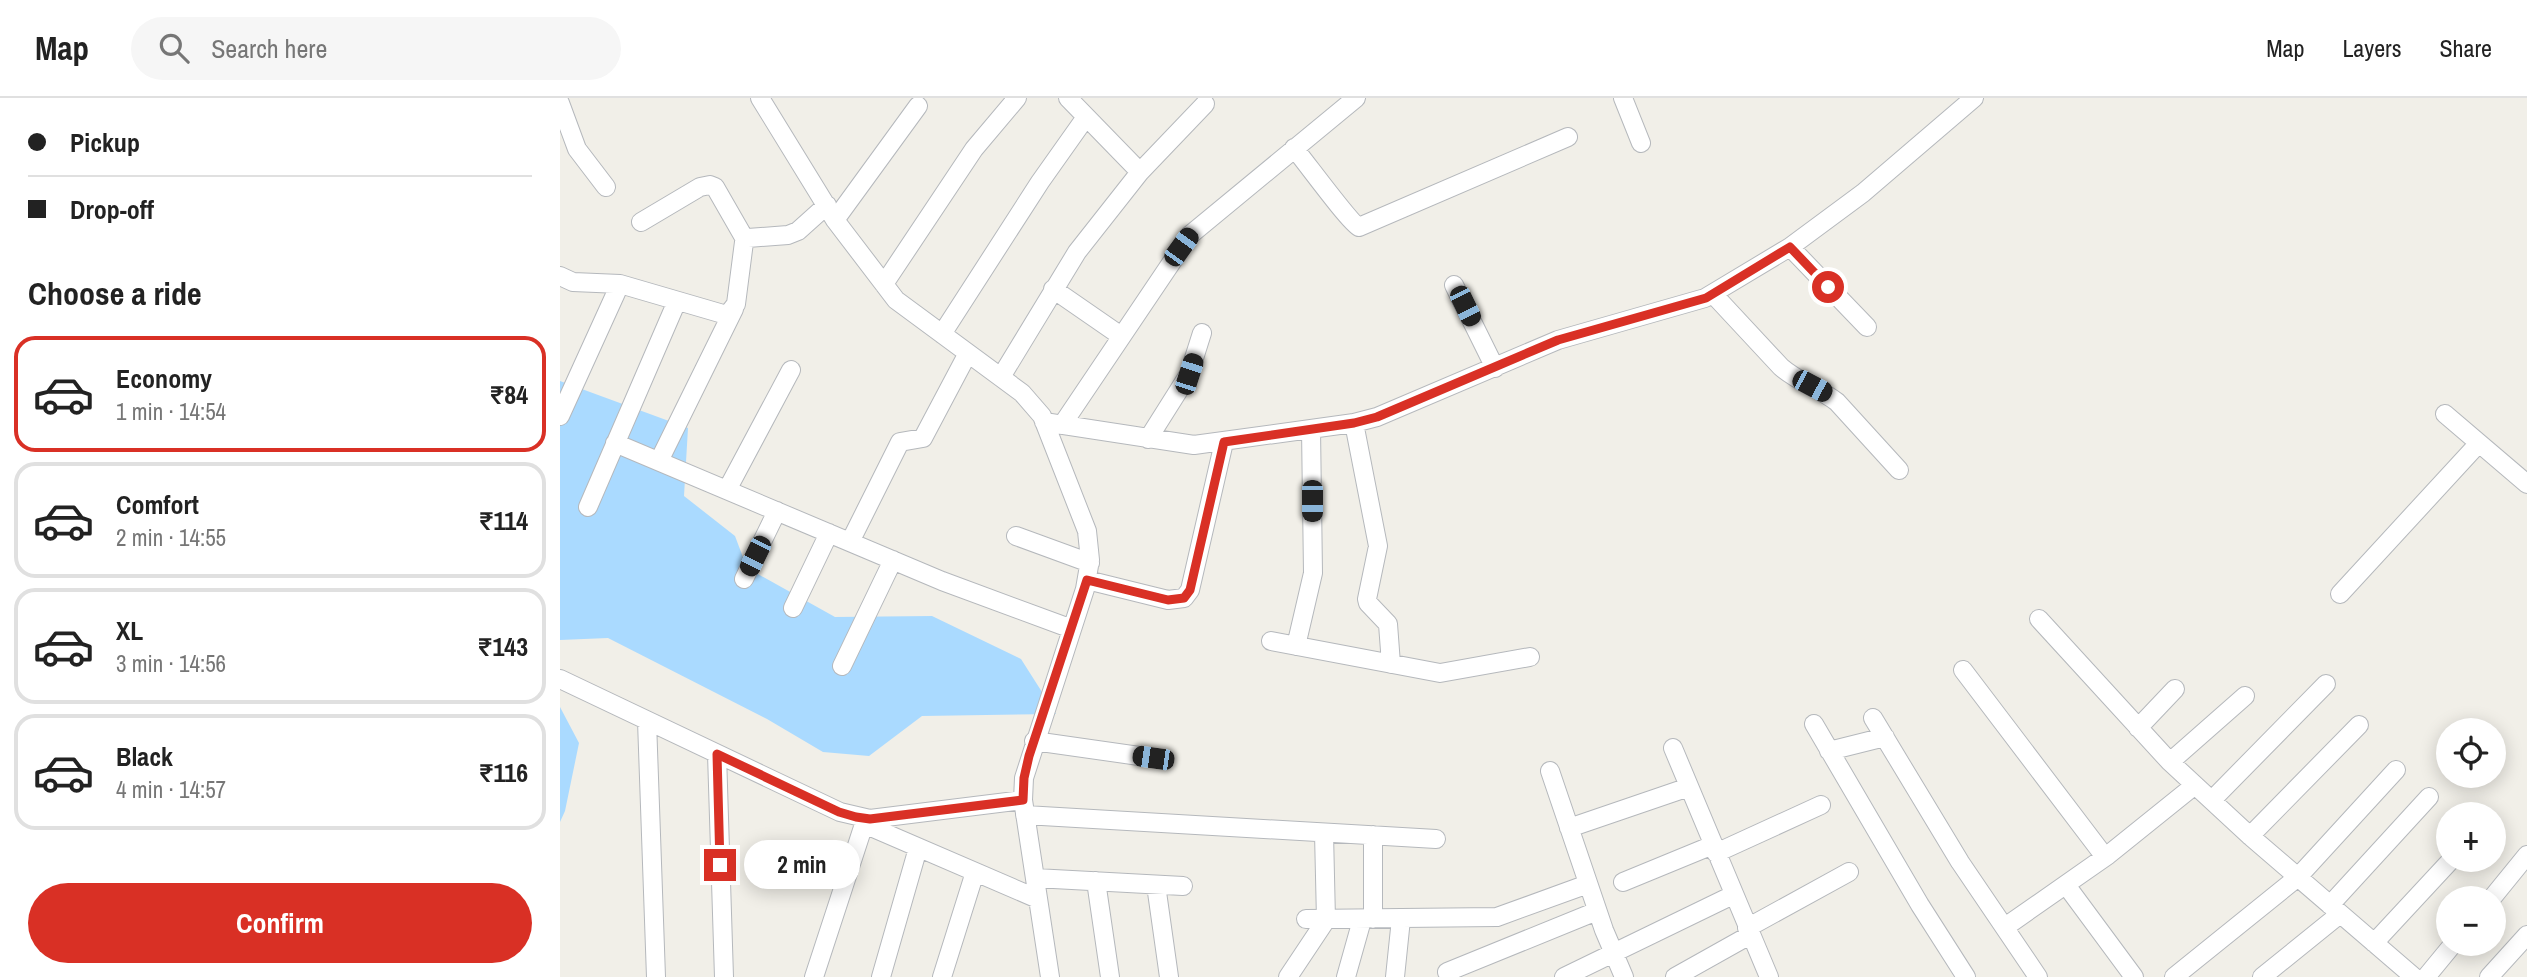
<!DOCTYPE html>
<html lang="en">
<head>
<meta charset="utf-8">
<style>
  body { margin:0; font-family:"Archivo Narrow",sans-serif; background:#f6f6f6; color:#222; height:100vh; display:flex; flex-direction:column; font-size:26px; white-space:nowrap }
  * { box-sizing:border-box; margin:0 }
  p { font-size:23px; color:#767676 }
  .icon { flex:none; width:38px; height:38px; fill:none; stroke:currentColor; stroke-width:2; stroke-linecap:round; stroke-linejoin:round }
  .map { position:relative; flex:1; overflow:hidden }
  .panel { display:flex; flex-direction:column; background:#fff; width:560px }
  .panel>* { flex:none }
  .hud { display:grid; align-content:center; height:154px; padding:0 28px; background:#fff }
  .buttons { position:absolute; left:1876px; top:620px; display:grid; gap:14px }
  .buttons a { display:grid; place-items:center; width:70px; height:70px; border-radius:50%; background:#fff; box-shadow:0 4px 18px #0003; font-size:35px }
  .end { position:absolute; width:32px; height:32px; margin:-16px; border:9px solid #d93025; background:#fff; box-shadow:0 0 0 4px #fff }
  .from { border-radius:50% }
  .bubble { position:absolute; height:49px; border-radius:24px; background:#fff; box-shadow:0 4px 18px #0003; font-size:23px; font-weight:700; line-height:49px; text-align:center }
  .car { position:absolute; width:21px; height:42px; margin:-21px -10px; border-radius:9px; box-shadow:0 0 5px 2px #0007; background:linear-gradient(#222 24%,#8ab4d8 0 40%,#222 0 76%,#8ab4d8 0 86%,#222 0) }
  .hud b { display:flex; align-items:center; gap:24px; height:66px; font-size:26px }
  .hud b+b { border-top:2px solid #e0e0e0 }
  .hud i { width:18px; height:18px; background:#222 }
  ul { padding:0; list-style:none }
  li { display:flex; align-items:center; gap:21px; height:116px; margin:0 14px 10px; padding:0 14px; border:4px solid #e0e0e0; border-radius:21px }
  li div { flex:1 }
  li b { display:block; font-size:26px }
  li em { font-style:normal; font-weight:700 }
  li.active { border-color:#d93025 }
  li>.icon { width:63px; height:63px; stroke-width:1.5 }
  h2 { padding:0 28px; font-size:32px; line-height:84px }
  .button { display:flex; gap:14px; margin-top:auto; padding:14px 28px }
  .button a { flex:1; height:80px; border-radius:42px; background:#d93025; color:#fff; font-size:28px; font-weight:700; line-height:80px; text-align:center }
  header { display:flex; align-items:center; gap:42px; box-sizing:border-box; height:98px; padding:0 35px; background:#fff; border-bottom:2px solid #e0e0e0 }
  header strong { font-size:33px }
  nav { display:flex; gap:38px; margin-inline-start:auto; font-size:24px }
  .search { width:490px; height:63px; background:#f6f6f6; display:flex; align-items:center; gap:18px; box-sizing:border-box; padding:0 24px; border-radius:38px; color:#767676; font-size:26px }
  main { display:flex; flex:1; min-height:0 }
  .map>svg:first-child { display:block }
</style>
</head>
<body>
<header>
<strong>Map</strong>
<div class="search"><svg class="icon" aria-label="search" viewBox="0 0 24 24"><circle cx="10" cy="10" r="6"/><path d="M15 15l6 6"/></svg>Search here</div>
<nav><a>Map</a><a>Layers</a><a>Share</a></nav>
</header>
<main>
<section class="panel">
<div class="hud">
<b><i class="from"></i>Pickup</b>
<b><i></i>Drop-off</b>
</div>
<h2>Choose a ride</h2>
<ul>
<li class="active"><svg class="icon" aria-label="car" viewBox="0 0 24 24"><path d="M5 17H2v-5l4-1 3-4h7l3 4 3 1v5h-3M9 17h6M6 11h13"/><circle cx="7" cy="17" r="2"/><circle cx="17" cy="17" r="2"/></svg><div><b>Economy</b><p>1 min · 14:54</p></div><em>₹84</em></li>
<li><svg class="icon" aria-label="car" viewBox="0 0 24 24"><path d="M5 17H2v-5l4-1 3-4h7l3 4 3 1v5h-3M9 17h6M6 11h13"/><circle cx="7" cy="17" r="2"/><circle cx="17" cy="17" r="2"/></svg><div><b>Comfort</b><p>2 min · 14:55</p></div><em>₹114</em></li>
<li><svg class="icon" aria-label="car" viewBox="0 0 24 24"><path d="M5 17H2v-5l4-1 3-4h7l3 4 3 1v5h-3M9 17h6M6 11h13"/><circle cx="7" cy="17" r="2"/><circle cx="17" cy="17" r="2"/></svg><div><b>XL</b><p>3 min · 14:56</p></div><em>₹143</em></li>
<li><svg class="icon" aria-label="car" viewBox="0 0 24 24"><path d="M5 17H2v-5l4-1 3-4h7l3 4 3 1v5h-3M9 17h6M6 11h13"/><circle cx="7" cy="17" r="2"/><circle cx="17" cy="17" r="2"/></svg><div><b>Black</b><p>4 min · 14:57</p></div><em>₹116</em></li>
</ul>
<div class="button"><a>Confirm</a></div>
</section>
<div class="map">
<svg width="1967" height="879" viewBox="0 0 1967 879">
  <rect width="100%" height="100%" fill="#f1efe8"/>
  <path fill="#aadaff" d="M0,283L128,330L124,398L175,438L187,470L275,519L372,518L461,561L496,616L362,618L309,658L263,654L207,621L48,540L0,542Z
    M0,609L19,645L5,713L0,724Z"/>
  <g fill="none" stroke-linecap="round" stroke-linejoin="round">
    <defs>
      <path id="minor" d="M200,0L275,122L336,202L462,295L482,318L527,433L530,462L525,491L464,680L463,702L490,879
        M508,0L580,74
        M1063,0L1081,45
        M0,5L17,51L46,89
        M734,50C745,63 790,125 799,129L1008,39
        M275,122L358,8
        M81,124L140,89L150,87L155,89L186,143
        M1230,149L1307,229
        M0,178L13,184L60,186L163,216L169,215L176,206L184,144L188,140L228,137L238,133L267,107
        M324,186L414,51L457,0
        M894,187L935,270
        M493,191L561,238
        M1153,196L1221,269C1238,284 1259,290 1277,304L1339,372
        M382,236L480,84L526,19
        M441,279L517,154L580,74L645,6
        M1885,316L1967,386
        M0,318L60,186
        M484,324L634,347L794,325L817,319L998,242L1145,200L1230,149L1303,95L1414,0
        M794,325L818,448L807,501L808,505L828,526L831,566
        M502,327L630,137L796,0
        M588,341L629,276L642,235
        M55,345L382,483L512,531
        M99,363L174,211
        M167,392L231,272
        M28,409L117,203
        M456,438L530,465
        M290,444L340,344L363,340L408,255
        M184,481L217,413
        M527,482L608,502L624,500L630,492L664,344
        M1780,496L1919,345
        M233,510L269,435
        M1479,521L1610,664L1690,738L1854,879
        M711,543L880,575L970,559
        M736,548L753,475L751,331
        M282,568L333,462
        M1403,572L1545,759
        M0,581L280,714L310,721L463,702
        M1313,620L1400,764L1478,879
        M87,623L96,879
        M1254,626L1360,807L1406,879
        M1578,630L1615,591
        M474,643L593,660
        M1113,650L1209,879
        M1269,653L1325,639
        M157,656L164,879
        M1610,664L1685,598
        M990,673L1044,832L1064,879
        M1652,702L1766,586
        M465,717L876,741
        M304,726L478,801
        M1009,730L1129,689
        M1690,738L1799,627
        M1156,755L1261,707
        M475,780L623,788
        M536,783L550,879
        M1063,784L1153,747
        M596,787L609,879
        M1506,787L1574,879
        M1932,800L1967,757
        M1770,807L1869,699
        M746,821L937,819L1028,786
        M813,821V737
        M1445,829L1548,757L1635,687
        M1187,830L1289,774
        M1814,845L1892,761
        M887,874L1037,813
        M254,879L306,720
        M321,879L358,750
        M382,879L415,774
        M728,879L766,822L764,735
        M786,879L802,822
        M835,879L841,821
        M1004,879L1173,797
        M1115,879L1190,837
        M1614,879L1738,779L1836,672
        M1702,879L1780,816
        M1866,879L1894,845
        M1929,879L1967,837"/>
    </defs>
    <use href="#minor" stroke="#b5b8bc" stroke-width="20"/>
    <use href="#minor" stroke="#fff" stroke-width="18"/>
  </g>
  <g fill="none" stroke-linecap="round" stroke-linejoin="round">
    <path stroke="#d93025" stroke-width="9" d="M160,767L157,656L279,714L296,719L310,721L463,702L464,680L469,658L527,482L608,502L624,500L630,492L664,344L794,325L817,319L998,242L1146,200L1230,149L1268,189"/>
  </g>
</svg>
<div class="buttons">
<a><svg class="icon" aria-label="locate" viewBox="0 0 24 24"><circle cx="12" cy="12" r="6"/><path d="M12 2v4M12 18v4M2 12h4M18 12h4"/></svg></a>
<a>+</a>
<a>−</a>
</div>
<i class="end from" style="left:1268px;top:189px"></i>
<i class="end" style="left:160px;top:767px"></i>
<div class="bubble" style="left:184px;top:742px;width:116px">2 min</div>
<i class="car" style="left:621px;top:149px;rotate:36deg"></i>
<i class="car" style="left:905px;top:208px;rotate:154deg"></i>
<i class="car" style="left:629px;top:276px;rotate:18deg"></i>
<i class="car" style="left:1252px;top:288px;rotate:118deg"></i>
<i class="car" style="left:752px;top:403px;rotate:180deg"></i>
<i class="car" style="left:195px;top:458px;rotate:206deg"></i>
<i class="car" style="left:593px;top:660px;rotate:278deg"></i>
</div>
</main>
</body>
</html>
